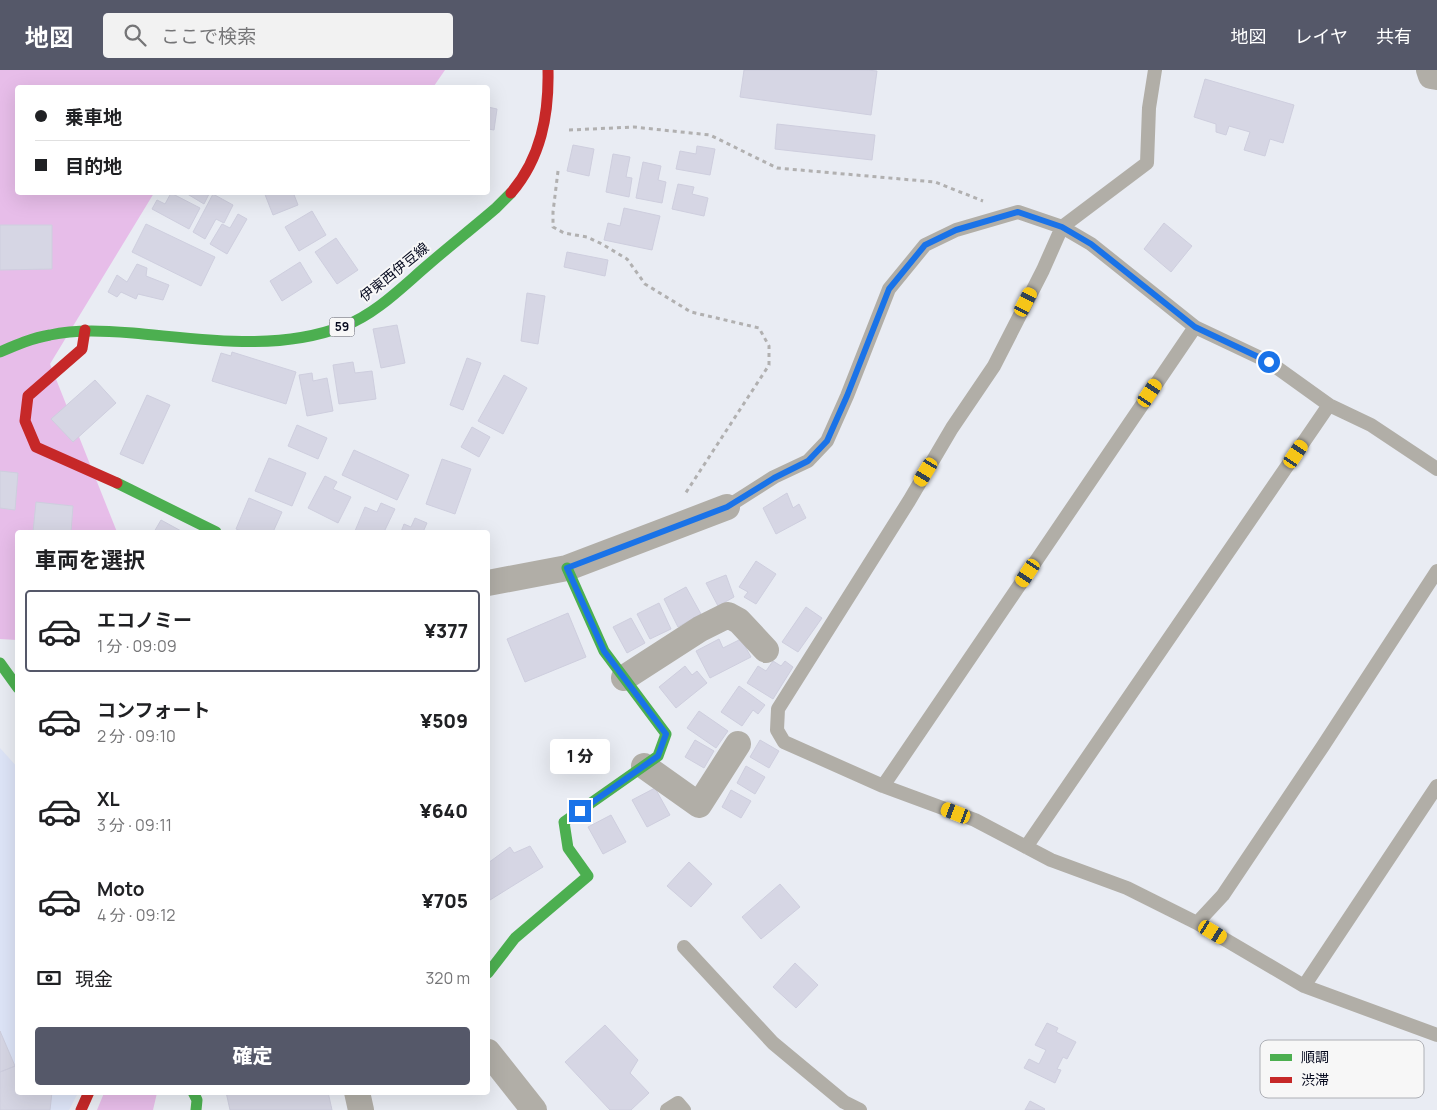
<!DOCTYPE html>
<html lang="ja">
<head>
<meta charset="utf-8">
<style>
  body { margin:0; font-family:Manrope,"Noto Sans JP",sans-serif; background:#f2f2f2; color:#202124; height:100vh; display:flex; flex-direction:column; font-size:19px; white-space:nowrap }
  * { box-sizing:border-box; margin:0 }
  p { font-size:16px; color:#757577 }
  .icon { flex:none; width:28px; height:28px; fill:none; stroke:currentColor; stroke-width:2; stroke-linecap:round; stroke-linejoin:round }
  .map { position:relative; flex:1; overflow:hidden }
  .side { position:absolute; left:15px; top:460px; width:475px; height:565px; display:flex; flex-direction:column; background:#fff; border-radius:5px; box-shadow:0 5px 20px #0002 }
  .side>* { flex:none }
  .hud { position:absolute; left:15px; top:15px; width:475px; height:110px; border-radius:5px; box-shadow:0 5px 20px #0002; display:grid; align-content:center; height:110px; padding:0 20px; background:#fff }
  .end { position:absolute; width:22px; height:22px; margin:-11px; border:6px solid #1a73e8; background:#fff; box-shadow:0 0 0 2px #fff }
  .from { border-radius:50% }
  .bubble { position:absolute; height:35px; border-radius:5px; background:#fff; box-shadow:0 5px 20px #0002; font-size:16px; font-weight:800; line-height:35px; text-align:center }
  .car { position:absolute; width:15px; height:30px; margin:-15px -8px; border-radius:6px; box-shadow:0 0 4px 1px #0007; background:linear-gradient(#f5c518 24%,#345 0 40%,#f5c518 0 76%,#345 0 86%,#f5c518 0) }
  .hud b { display:flex; align-items:center; gap:18px; height:48px; font-size:19px }
  .hud b+b { border-top:1px solid #e0e0e0 }
  .hud i { width:12px; height:12px; background:#202124 }
  ul { padding:0; list-style:none }
  li { display:flex; align-items:center; gap:15px; height:82px; margin:0 10px 8px; padding:0 10px; border:2px solid transparent; border-radius:5px }
  li div { flex:1 }
  li b { display:block; font-size:19px }
  li em { font-style:normal; font-weight:800 }
  li.current { border-color:#555869 }
  li>.icon { width:45px; height:45px; stroke-width:1.5 }
  h2 { padding:0 20px; font-size:22px; line-height:60px }
  .pay { display:flex; align-items:center; gap:12px; height:55px; padding:0 20px; font-size:19px }
  .pay p { margin-inline-start:auto }
  .action { display:flex; gap:10px; margin-top:auto; padding:10px 20px }
  .action a { flex:1; height:58px; border-radius:5px; background:#555869; color:#fff; font-size:20px; font-weight:800; line-height:58px; text-align:center }
  header { display:flex; align-items:center; gap:30px; box-sizing:border-box; height:70px; padding:0 25px; background:#555869; color:#fff }
  header strong { font-size:24px }
  nav { display:flex; gap:28px; margin-inline-start:auto; font-size:18px }
  .search { width:350px; height:45px; background:#f2f2f2; display:flex; align-items:center; gap:12px; box-sizing:border-box; padding:0 18px; border-radius:5px; color:#757577; font-size:19px }
  .map>svg:first-child { display:block }
</style>
</head>
<body>
<header>
<strong>地図</strong>
<div class="search"><svg class="icon" aria-label="search" viewBox="0 0 24 24"><circle cx="10" cy="10" r="6"/><path d="M15 15l6 6"/></svg>ここで検索</div>
<nav><a>地図</a><a>レイヤ</a><a>共有</a></nav>
</header>
<div class="map">
<svg width="1437" height="1040" viewBox="0 0 1437 1040">
  <rect width="100%" height="100%" fill="#e9ecf3"/>
  <path fill="#dde4f7" d="M0,678L18,698V1022L78,1023L69,1040H0Z"/>
  <path fill="#e7bde9" d="M0,0H445L434,16L427,18H18V122L154,123L50,294L117,462H18L17,570L0,569Z
    M104,1023V1022L157,1023L153,1040H97Z"/>
  <path fill="#d6d6e4" stroke="#cecede" d="M744,0H867L877,1L871,45L740,27Z
    M1205,9L1294,35L1283,73L1270,69L1265,86L1244,80L1250,62L1229,56L1226,65L1216,62V54L1194,47Z
    M488,37L497,39L494,60L488,59Z
    M777,54L875,65L872,90L775,79Z
    M573,75L594,79L589,106L567,101Z
    M697,76L715,79L710,105L676,99L680,81L696,84Z
    M613,84L630,87L626,107L632,108L629,127L606,122Z
    M643,92L661,96L658,110L666,112L662,133L636,128Z
    M678,114L694,117L692,124L708,128L704,146L672,139Z
    M184,122H210L204,134Z
    M264,122H293L298,135L273,145Z
    M171,123L200,138L189,159L152,139L157,130L165,134Z
    M213,124L233,135L224,153L216,149L205,169L193,162Z
    M624,138L660,146L652,180L604,170L608,153L620,156Z
    M312,141L326,165L299,181L285,157Z
    M238,144L247,149L227,184L210,174L222,154L230,158Z
    M1164,153L1192,176L1171,202L1144,179Z
    M146,154L215,187L201,216L132,182Z
    M0,155H52V199L0,200Z
    M336,168L358,200L337,214L315,182Z
    M567,182L608,190L605,206L564,197Z
    M300,192L312,212L282,231L270,211Z
    M137,194L147,198L146,206L169,215L163,230L138,224L136,229L121,222L117,227L108,222L117,205L127,212Z
    M527,223L545,226L538,274L521,271Z
    M397,255L405,293L381,298L373,259Z
    M232,282L296,302L286,334L212,311L221,283L231,286Z
    M467,288L481,293L463,340L450,335Z
    M353,292L355,303L372,301L376,329L339,334L333,295Z
    M312,303L313,311L327,308L333,341L307,346L299,305Z
    M504,305L527,318L503,364L478,351Z
    M95,310L116,333L73,372L51,349Z
    M147,325L170,335L143,394L120,384Z
    M297,355L327,368L318,389L288,376Z
    M472,357L490,367L479,387L461,377Z
    M354,380L409,405L397,430L342,405Z
    M269,388L306,403L292,436L255,421Z
    M442,389L471,399L455,444L426,434Z
    M0,401L18,403L15,440L0,438Z
    M325,406L337,412L333,419L351,427L338,453L308,438Z
    M787,423L793,438L799,434L806,448L776,464L763,438Z
    M249,428L282,442L273,462H244L236,459Z
    M36,432L73,436L71,462H33Z
    M381,433L395,439L384,462L355,461L365,437L377,442Z
    M415,448L427,453L423,462H401L404,454L411,457Z
    M161,450L183,462H154Z
    M756,491L776,504L756,534L744,527L748,522L739,517Z
    M726,505L734,527L718,536L706,513Z
    M686,517L701,544L678,557L664,529Z
    M659,533L671,559L650,569L637,544Z
    M806,537L822,548L798,582L782,572Z
    M568,543L586,587L525,612L507,569Z
    M631,548L645,573L627,583L613,557Z
    M719,569L723,578L741,569L751,587L710,608L696,581Z
    M773,591L781,596L785,591L793,597L773,629L747,613L758,596L766,601Z
    M685,596L692,605L697,601L707,613L676,638L659,617Z
    M739,616L765,635L758,644L753,640L742,656L721,642Z
    M699,641L728,661L716,678L687,658Z
    M695,670L714,681L704,698L685,687Z
    M760,670L779,681L769,698L750,687Z
    M746,696L765,707L755,724L737,713Z
    M655,718L670,745L647,757L632,730Z
    M731,720L751,731L741,748L722,737Z
    M611,745L626,772L603,784L588,757Z
    M530,776L543,797L490,830L488,824V793L510,777L514,783Z
    M689,792L712,814L691,837L667,816Z
    M780,814L800,837L761,869L742,847Z
    M795,893L818,915L796,938L773,917Z
    M1047,953L1058,958L1056,962L1076,972L1067,989L1063,987L1057,999L1061,1000L1055,1013L1024,998L1029,989L1039,994L1046,980L1035,975Z
    M605,955L638,990L630,1003L649,1023L631,1040H610L565,992Z
    M0,961L15,996L0,1002Z
    M18,995V1022H52L50,1040H0V1002Z
    M226,1022H328L332,1040H230Z
    M1030,1031L1045,1039L1044,1040H1025Z"/>
  <g fill="none" stroke-linecap="round" stroke-linejoin="round">
    <path stroke="#b1b0b0" stroke-width="3" stroke-dasharray="4 4" stroke-linecap="butt" d="M569,60L634,57L710,65L777,98L935,112L983,131
      M558,101L553,142V157L564,163L587,167L602,174L627,189L645,214L691,242L759,258L769,276V295L685,424"/>
    <path stroke="#b1aea7" stroke-width="14" d="M1155,0L1149,38L1147,93L1062,157L1043,200L994,296L952,358L909,431L778,639L777,660L784,672L883,716L975,750L1051,790L1127,818L1197,853L1223,825L1323,676L1437,501
      M727,437L774,407L808,391L827,371L847,326L889,219L925,175L956,160L1018,142L1062,157L1091,174L1195,257L1269,292L1329,335L1371,355L1437,399
      M883,716L1195,257
      M1026,777L1329,335
      M1197,853L1304,916L1437,965
      M684,877L773,973L844,1032L860,1040
      M1304,916L1437,716
      M667,1040L678,1033L684,1040"/>
    <path stroke="#b1aea7" stroke-width="26" d="M1429,0L1431,6L1437,7
      M488,513L567,498L727,437
      M624,608L700,559L728,545L739,551L766,580
      M644,696L699,735L738,674
      M488,982L534,1040
      M357,1022L361,1040"/>
    <path stroke="#4caf50" stroke-width="11" d="M0,282C16,275 32,268 50,265C77,259 106,261 133,263C202,269 277,282 344,256C376,244 403,216 429,194C451,175 474,157 496,138L511,123
      M117,413L216,462
      M0,593L18,618
      M488,903L515,868L588,806L568,778L564,752L658,686L666,664L604,581L567,498
      M193,1022L197,1030L196,1040"/>
    <path stroke="#c62828" stroke-width="11" d="M511,123C541,88 549,45 548,0
      M85,260L82,279L28,326L25,351L36,377L117,413
      M81,1040L89,1022"/>
  </g>
  <g fill="none" stroke-linecap="round" stroke-linejoin="round">
    <path stroke="#1a73e8" stroke-width="6" d="M580,741L658,686L666,664L604,581L567,498L727,437L774,408L808,391L827,371L847,326L889,219L925,175L956,160L1018,142L1062,157L1091,174L1195,257L1269,292"/>
  </g>
  <g text-anchor="middle" stroke-width="4" stroke-linejoin="round" paint-order="stroke">
    <rect fill="#f7f7f7" stroke="#4e505f" stroke-width="1" x="329.5" y="247.5" width="25" height="19" rx="4"/>
    <g font-size="12" font-weight="bold" fill="#05091e">
      <text x="342" y="261">59</text>
    </g>
    <g font-size="14" fill="#05091e" stroke="#f7f7f7">
      <text transform="translate(394 202) rotate(-39)" y="5">伊東西伊豆線</text>
    </g>
  </g>
  <rect x="1260" y="970" width="164" height="58" rx="8" fill="#f7f7f7" stroke="#aeb0b6" stroke-width="1"/>
  <rect x="1270" y="984" width="22" height="7" fill="#4caf50"/>
  <rect x="1270" y="1007" width="22" height="6" fill="#c62828"/>
  <g font-size="14" fill="#05091e">
    <text x="1301" y="992">順調</text>
    <text x="1301" y="1015">渋滞</text>
  </g>
</svg>
<i class="end from" style="left:1269px;top:292px"></i>
<i class="end" style="left:580px;top:741px"></i>
<div class="bubble" style="left:550px;top:669px;width:60px">1 分</div>
<i class="car" style="left:1026px;top:232px;rotate:27deg"></i>
<i class="car" style="left:1150px;top:323px;rotate:34deg"></i>
<i class="car" style="left:1296px;top:384px;rotate:34deg"></i>
<i class="car" style="left:926px;top:402px;rotate:211deg"></i>
<i class="car" style="left:1028px;top:503px;rotate:214deg"></i>
<i class="car" style="left:956px;top:743px;rotate:291deg"></i>
<i class="car" style="left:1213px;top:862px;rotate:121deg"></i>
<div class="hud">
<b><i class="from"></i>乗車地</b>
<b><i></i>目的地</b>
</div>
<section class="side">
<h2>車両を選択</h2>
<ul>
<li class="current"><svg class="icon" aria-label="car" viewBox="0 0 24 24"><path d="M5 17H2v-5l4-1 3-4h7l3 4 3 1v5h-3M9 17h6M6 11h13"/><circle cx="7" cy="17" r="2"/><circle cx="17" cy="17" r="2"/></svg><div><b>エコノミー</b><p>1 分 · 09:09</p></div><em>¥377</em></li>
<li><svg class="icon" aria-label="car" viewBox="0 0 24 24"><path d="M5 17H2v-5l4-1 3-4h7l3 4 3 1v5h-3M9 17h6M6 11h13"/><circle cx="7" cy="17" r="2"/><circle cx="17" cy="17" r="2"/></svg><div><b>コンフォート</b><p>2 分 · 09:10</p></div><em>¥509</em></li>
<li><svg class="icon" aria-label="car" viewBox="0 0 24 24"><path d="M5 17H2v-5l4-1 3-4h7l3 4 3 1v5h-3M9 17h6M6 11h13"/><circle cx="7" cy="17" r="2"/><circle cx="17" cy="17" r="2"/></svg><div><b>XL</b><p>3 分 · 09:11</p></div><em>¥640</em></li>
<li><svg class="icon" aria-label="car" viewBox="0 0 24 24"><path d="M5 17H2v-5l4-1 3-4h7l3 4 3 1v5h-3M9 17h6M6 11h13"/><circle cx="7" cy="17" r="2"/><circle cx="17" cy="17" r="2"/></svg><div><b>Moto</b><p>4 分 · 09:12</p></div><em>¥705</em></li>
</ul>
<div class="pay"><svg class="icon" aria-label="cash" viewBox="0 0 24 24"><path d="M3 7h18v10H3z"/><circle cx="12" cy="12" r="2"/></svg>現金<p>320 m</p></div>
<div class="action"><a>確定</a></div>
</section>
</div>
</body>
</html>
